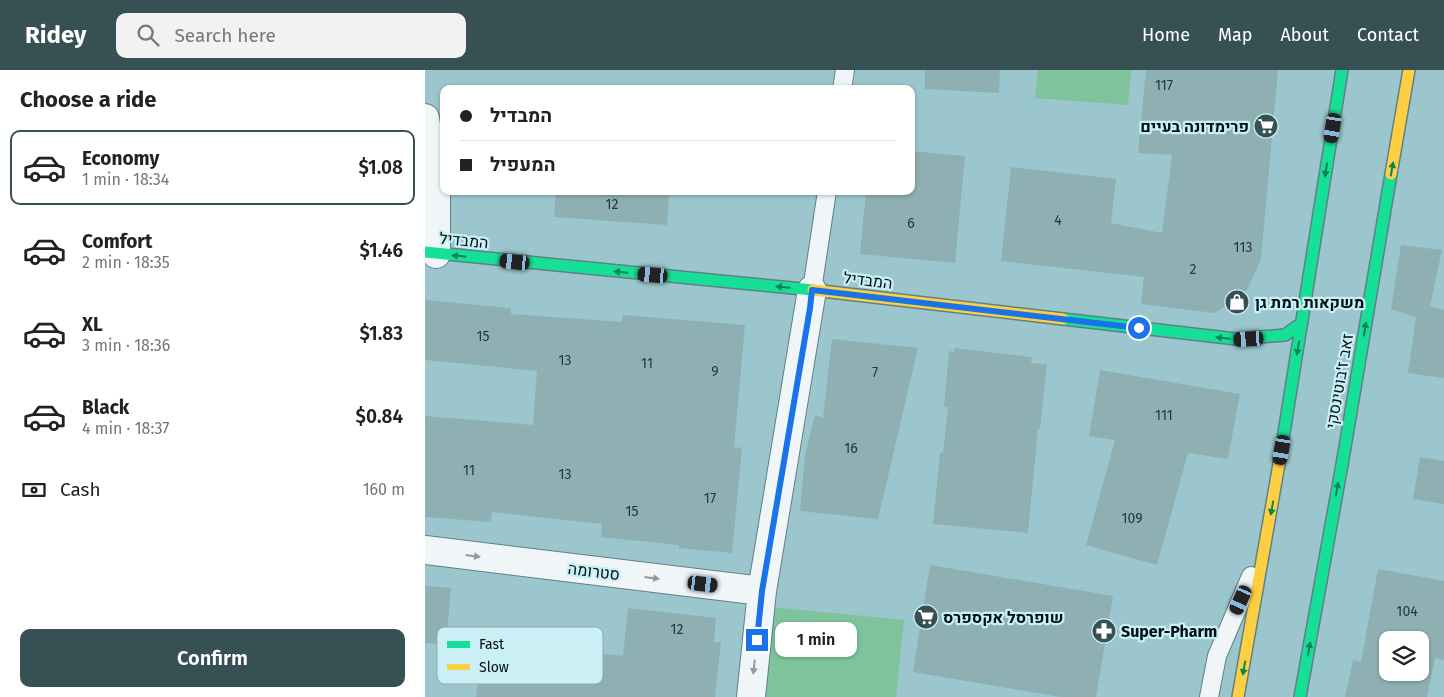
<!DOCTYPE html>
<html lang="en">
<head>
<meta charset="utf-8">
<style>
  body { margin:0; font-family:"Fira Sans",Heebo,sans-serif; background:#f2f2f2; color:#222; height:100vh; display:flex; flex-direction:column; font-size:19px; white-space:nowrap }
  * { box-sizing:border-box; margin:0 }
  p { font-size:16px; color:#767676 }
  .icon { flex:none; width:28px; height:28px; fill:none; stroke:currentColor; stroke-width:2; stroke-linecap:round; stroke-linejoin:round }
  .map { position:relative; flex:1; overflow:hidden }
  .sheet { display:flex; flex-direction:column; background:#fff; width:425px }
  .sheet>* { flex:none }
  .top-card { position:absolute; left:15px; top:15px; width:475px; height:110px; border-radius:10px; box-shadow:0 1px 4px #0004; display:grid; align-content:center; height:110px; padding:0 20px; background:#fff }
  .fabs { position:absolute; left:954px; top:561px; display:grid; gap:10px }
  .fabs a { display:grid; place-items:center; width:50px; height:50px; border-radius:10px; background:#fff; box-shadow:0 1px 4px #0004; font-size:25px }
  .end { position:absolute; width:22px; height:22px; margin:-11px; border:6px solid #1a73e8; background:#fff; box-shadow:0 0 0 2px #fff }
  .from { border-radius:50% }
  .bubble { position:absolute; height:35px; border-radius:10px; background:#fff; box-shadow:0 1px 4px #0004; font-size:16px; font-weight:600; line-height:35px; text-align:center }
  .car { position:absolute; width:15px; height:30px; margin:-15px -8px; border-radius:6px; box-shadow:0 0 4px 1px #0007; background:linear-gradient(#222 24%,#8ab4d8 0 40%,#222 0 76%,#8ab4d8 0 86%,#222 0) }
  .top-card b { display:flex; align-items:center; gap:18px; height:48px; font-size:19px }
  .top-card b+b { border-top:1px solid #e0e0e0 }
  .top-card i { width:12px; height:12px; background:#222 }
  ul { padding:0; list-style:none }
  li { display:flex; align-items:center; gap:15px; height:75px; margin:0 10px 8px; padding:0 10px; border:2px solid transparent; border-radius:10px }
  li div { flex:1 }
  li b { display:block; font-size:19px }
  li em { font-style:normal; font-weight:600 }
  li.selected { border-color:#365054 }
  li>.icon { width:45px; height:45px; stroke-width:1.5 }
  h2 { padding:0 20px; font-size:22px; line-height:60px }
  .pay { display:flex; align-items:center; gap:12px; height:55px; padding:0 20px; font-size:19px }
  .pay p { margin-inline-start:auto }
  .button { display:flex; gap:10px; margin-top:auto; padding:10px 20px }
  .button a { flex:1; height:58px; border-radius:10px; background:#365054; color:#fff; font-size:20px; font-weight:600; line-height:58px; text-align:center }
  header { display:flex; align-items:center; gap:30px; box-sizing:border-box; height:70px; padding:0 25px; background:#365054; color:#fff }
  header strong { font-size:24px }
  nav { display:flex; gap:28px; margin-inline-start:auto; font-size:18px }
  .search { width:350px; height:45px; background:#f2f2f2; display:flex; align-items:center; gap:12px; box-sizing:border-box; padding:0 18px; border-radius:10px; color:#767676; font-size:19px }
  main { display:flex; flex:1; min-height:0 }
  .map>svg:first-child { display:block }
</style>
</head>
<body>
<header>
<strong>Ridey</strong>
<div class="search"><svg class="icon" aria-label="search" viewBox="0 0 24 24"><circle cx="10" cy="10" r="6"/><path d="M15 15l6 6"/></svg>Search here</div>
<nav><a>Home</a><a>Map</a><a>About</a><a>Contact</a></nav>
</header>
<main>
<section class="sheet">
<h2>Choose a ride</h2>
<ul>
<li class="selected"><svg class="icon" aria-label="car" viewBox="0 0 24 24"><path d="M5 17H2v-5l4-1 3-4h7l3 4 3 1v5h-3M9 17h6M6 11h13"/><circle cx="7" cy="17" r="2"/><circle cx="17" cy="17" r="2"/></svg><div><b>Economy</b><p>1 min · 18:34</p></div><em>$1.08</em></li>
<li><svg class="icon" aria-label="car" viewBox="0 0 24 24"><path d="M5 17H2v-5l4-1 3-4h7l3 4 3 1v5h-3M9 17h6M6 11h13"/><circle cx="7" cy="17" r="2"/><circle cx="17" cy="17" r="2"/></svg><div><b>Comfort</b><p>2 min · 18:35</p></div><em>$1.46</em></li>
<li><svg class="icon" aria-label="car" viewBox="0 0 24 24"><path d="M5 17H2v-5l4-1 3-4h7l3 4 3 1v5h-3M9 17h6M6 11h13"/><circle cx="7" cy="17" r="2"/><circle cx="17" cy="17" r="2"/></svg><div><b>XL</b><p>3 min · 18:36</p></div><em>$1.83</em></li>
<li><svg class="icon" aria-label="car" viewBox="0 0 24 24"><path d="M5 17H2v-5l4-1 3-4h7l3 4 3 1v5h-3M9 17h6M6 11h13"/><circle cx="7" cy="17" r="2"/><circle cx="17" cy="17" r="2"/></svg><div><b>Black</b><p>4 min · 18:37</p></div><em>$0.84</em></li>
</ul>
<div class="pay"><svg class="icon" aria-label="cash" viewBox="0 0 24 24"><path d="M3 7h18v10H3z"/><circle cx="12" cy="12" r="2"/></svg>Cash<p>160 m</p></div>
<div class="button"><a>Confirm</a></div>
</section>
<div class="map">
<svg width="1019" height="627" viewBox="0 0 1019 627">
  <rect width="100%" height="100%" fill="#9bc6cd"/>
  <path fill="#7fc39d" d="M613,0H706L703,35L610,28Z
    M347,537L479,550L471,627H338Z"/>
  <path fill="#8eb0b2" fill-rule="evenodd" d="M500,0H575L574,23L500,19Z
    M721,0H853L836,189L821,222L790,243L716,234L719,207L576,191L586,97L691,109L686,153L737,163L747,85L713,83Z
    M486,81L540,86L530,193L435,184L441,121H486Z
    M131,121H244L242,155L129,147Z
    M976,175L1017,180L1005,236L1019,240V308L983,303L991,247L966,239Z
    M0,230L86,238V244L197,252L198,245L320,255L309,377L317,378L307,483L254,478V475L176,467L177,454L67,442L66,452L0,447V346L108,355L112,301L0,290Z
    M407,269L493,278L453,449L375,441L380,385L390,345L398,348Z
    M529,278L607,287L606,293L622,294L615,359H613L603,463L508,454L515,383H518L523,337H519L524,281L529,282Z
    M675,300L815,324L803,389L763,383L732,495L661,475L690,370L664,366Z
    M995,387L1019,391V434L988,429Z
    M505,495L688,526L671,627H635L488,602Z
    M953,499L1019,511V590L1010,588L1002,627H920L928,590L936,592ZM962,570H995V602H962Z
    M0,516L26,518L21,574L0,573Z
    M203,538L291,548L289,572H296L290,627H51L56,591L124,599L127,578L198,586Z"/>
  <g fill="none" stroke-linecap="round" stroke-linejoin="round">
    <defs>
      <path id="lane" d="M417,19L420,0
        M387,220L402,121
        M784,627L792,586L826,506"/>
      <path id="street" d="M0,48L11,123V184
        M0,480L337,521
        M326,627L337,521L387,220"/>
      <path id="fast" d="M0,182L388,220
        M638,249L811,269L860,265L877,253
        M854,394L917,0
        M875,627L918,389L966,104"/>
      <path id="slow" d="M966,104L984,0
        M388,220L638,249
        M813,627L854,394"/>
    </defs>
    <use href="#lane" stroke="#608084" stroke-width="20"/>
    <use href="#street" stroke="#608084" stroke-width="30"/>
    <use href="#fast" stroke="#608084" stroke-width="14"/>
    <use href="#slow" stroke="#608084" stroke-width="14"/>
    <use href="#lane" stroke="#f0f6f8" stroke-width="18"/>
    <use href="#street" stroke="#f0f6f8" stroke-width="28"/>
    <use href="#fast" stroke="#16e098" stroke-width="11"/>
    <use href="#slow" stroke="#ffcf43" stroke-width="11"/>
  </g>
  <defs><path id="oneway-solid" d="M-6-.8H1V-3.2L6.5 0L1 3.2V.8H-6Z" transform="scale(1.25)"/></defs>
  <g fill="#0c825c">
    <use href="#oneway-solid" transform="translate(967 99) rotate(-80)"/>
    <use href="#oneway-solid" transform="translate(901 100) rotate(99)"/>
    <use href="#oneway-solid" transform="translate(34 186) rotate(-174)"/>
    <use href="#oneway-solid" transform="translate(196 202) rotate(-175)"/>
    <use href="#oneway-solid" transform="translate(358 217) rotate(-175)"/>
    <use href="#oneway-solid" transform="translate(940 259) rotate(-80)"/>
    <use href="#oneway-solid" transform="translate(798 268) rotate(-173)"/>
    <use href="#oneway-solid" transform="translate(873 278) rotate(99)"/>
    <use href="#oneway-solid" transform="translate(912 419) rotate(-80)"/>
    <use href="#oneway-solid" transform="translate(847 438) rotate(100)"/>
    <use href="#oneway-solid" transform="translate(884 579) rotate(-80)"/>
    <use href="#oneway-solid" transform="translate(819 598) rotate(100)"/>
  </g>
  <g fill="#909a9c">
    <use href="#oneway-solid" transform="translate(48 486) rotate(7)"/>
    <use href="#oneway-solid" transform="translate(227 508) rotate(7)"/>
    <use href="#oneway-solid" transform="translate(329 597) rotate(96)"/>
  </g>
  <g fill="none" stroke-linecap="round" stroke-linejoin="round">
    <path stroke="#1a73e8" stroke-width="6" d="M332,570L337,521L385,238L387,220L714,258"/>
  </g>
  <defs>
    <symbol id="supermarket-disc" viewBox="-11 -11 22 22"><circle r="9.5" fill="#365054" stroke="#caeff5"/><path d="M-6-5.5h2.5l.6 2H6L4.5 2H-2.5L-4.4-4H-6ZM-1.5 3.2a1.3 1.3 0 1 0 .1 0ZM3 3.2a1.3 1.3 0 1 0 .1 0Z" fill="#fff"/></symbol>
    <symbol id="shop-disc" viewBox="-11 -11 22 22"><circle r="9.5" fill="#365054" stroke="#caeff5"/><path d="M-5-2.5h2.3a2.7 3.5 0 0 1 5.4 0H5L5.5 6h-11ZM-1.5-2.5h3a1.5 2.3 0 0 0-3 0Z" fill="#fff"/></symbol>
    <symbol id="pharmacy-disc" viewBox="-11 -11 22 22"><circle r="9.5" fill="#365054" stroke="#caeff5"/><path d="M-2-6h4v4h4v4h-4v4h-4v-4h-4v-4h4Z" fill="#fff"/></symbol>
  </defs>
  <g fill-rule="evenodd">
    <use href="#supermarket-disc" x="827" y="42" width="28" height="28"/>
    <use href="#shop-disc" x="798" y="218" width="28" height="28"/>
    <use href="#supermarket-disc" x="487" y="533" width="28" height="28"/>
    <use href="#pharmacy-disc" x="665" y="547" width="28" height="28"/>
  </g>
  <g text-anchor="middle" stroke-width="4.5" stroke-linejoin="round" paint-order="stroke">
    <g font-size="14" fill="#24393c">
      <text x="739" y="20">117</text>
      <text x="187" y="139">12</text>
      <text x="633" y="155">4</text>
      <text x="486" y="158">6</text>
      <text x="818" y="182">113</text>
      <text x="768" y="204">2</text>
      <text x="58" y="271">15</text>
      <text x="140" y="295">13</text>
      <text x="222" y="298">11</text>
      <text x="290" y="306">9</text>
      <text x="450" y="307">7</text>
      <text x="739" y="350">111</text>
      <text x="426" y="383">16</text>
      <text x="44" y="405">11</text>
      <text x="140" y="409">13</text>
      <text x="285" y="433">17</text>
      <text x="207" y="446">15</text>
      <text x="707" y="453">109</text>
      <text x="982" y="546">104</text>
      <text x="252" y="564">12</text>
    </g>
    <g font-size="16" font-weight="bold" fill="#001013" stroke="#caeff5" text-anchor="start">
      <text x="824" y="62" text-anchor="end">פרימדונה בעיים</text>
      <text x="830" y="238">משקאות רמת גן</text>
      <text x="518" y="553">שופרסל אקספרס</text>
      <text x="696" y="567">Super-Pharm</text>
    </g>
    <g font-size="16" fill="#001013" stroke="#caeff5">
      <text transform="translate(39 170) rotate(6)" y="6">המבדיל</text>
      <text transform="translate(443 210) rotate(7)" y="6">המבדיל</text>
      <text transform="translate(914 311) rotate(-80)" y="6">זאב ז'בוטינסקי</text>
      <text transform="translate(169 501) rotate(7)" y="6">סטרומה</text>
    </g>
  </g>
  <rect x="12" y="557" width="166" height="57" rx="8" fill="#caeff5" stroke="#8dacb1" stroke-width="1"/>
  <rect x="22" y="571" width="23" height="7" fill="#16e098"/>
  <rect x="22" y="594" width="23" height="6" fill="#ffcf43"/>
  <g font-size="14" fill="#001013">
    <text x="54" y="579">Fast</text>
    <text x="54" y="602">Slow</text>
  </g>
</svg>
<div class="fabs">
<a><svg class="icon" aria-label="layers" viewBox="0 0 24 24"><path d="M12 4l9 5-9 5-9-5zM3 14l9 5 9-5"/></svg></a>
</div>
<i class="end from" style="left:714px;top:258px"></i>
<i class="end" style="left:332px;top:570px"></i>
<div class="bubble" style="left:350px;top:552px;width:82px">1 min</div>
<i class="car" style="left:908px;top:58px;rotate:189deg"></i>
<i class="car" style="left:90px;top:192px;rotate:276deg"></i>
<i class="car" style="left:228px;top:205px;rotate:275deg"></i>
<i class="car" style="left:824px;top:269px;rotate:267deg"></i>
<i class="car" style="left:857px;top:380px;rotate:190deg"></i>
<i class="car" style="left:278px;top:514px;rotate:97deg"></i>
<i class="car" style="left:816px;top:530px;rotate:204deg"></i>
<div class="top-card">
<b><i class="from"></i>המבדיל</b>
<b><i></i>המעפיל</b>
</div>
</div>
</main>
</body>
</html>
